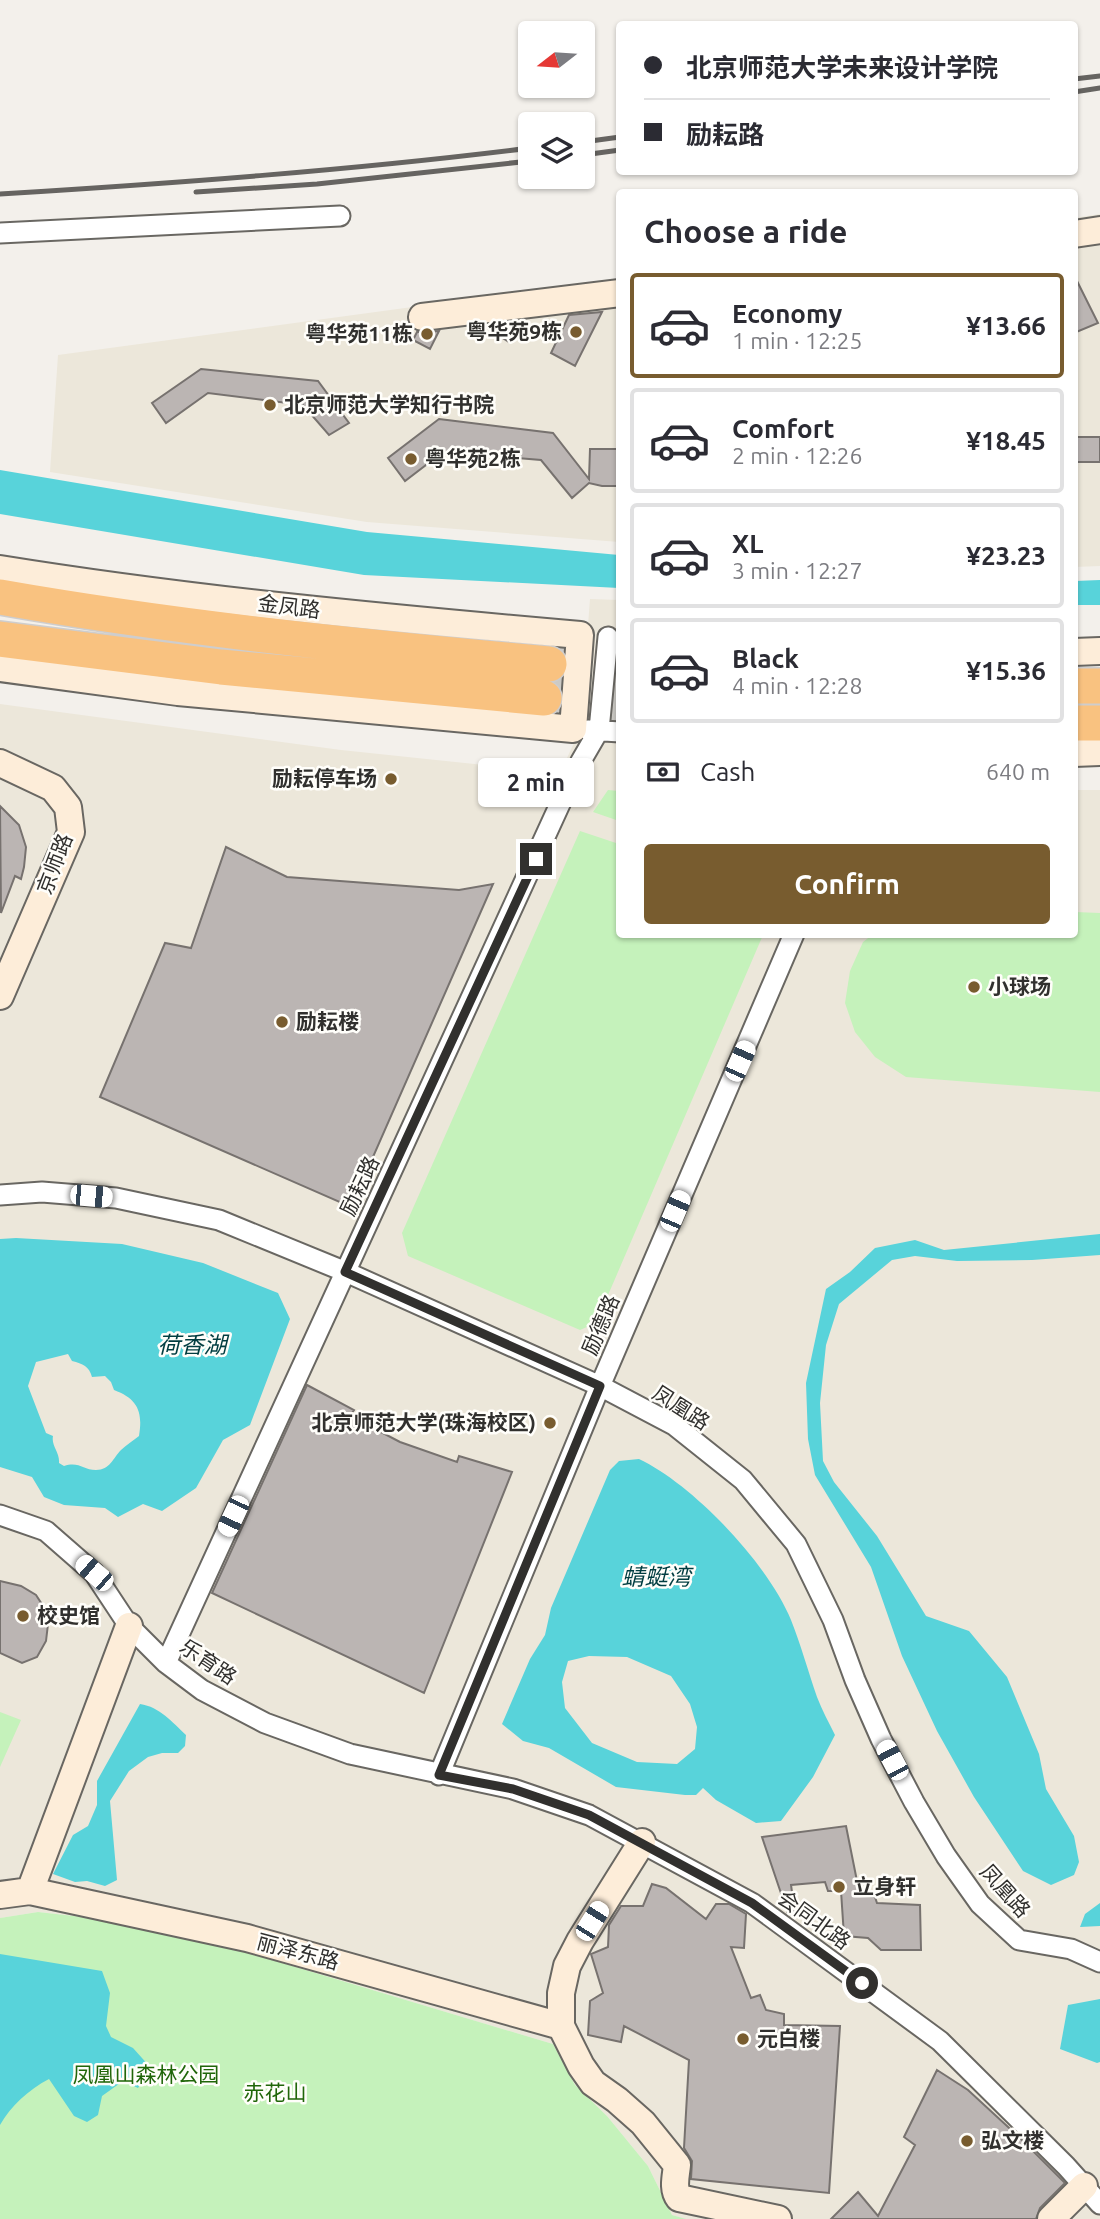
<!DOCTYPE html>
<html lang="en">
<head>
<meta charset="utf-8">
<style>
  body { margin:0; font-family:Ubuntu,"Noto Sans SC",sans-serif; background:#f2f2f3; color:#2b2b33; height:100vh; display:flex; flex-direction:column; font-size:26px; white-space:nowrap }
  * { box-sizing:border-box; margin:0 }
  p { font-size:23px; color:#7c7c81 }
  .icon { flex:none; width:38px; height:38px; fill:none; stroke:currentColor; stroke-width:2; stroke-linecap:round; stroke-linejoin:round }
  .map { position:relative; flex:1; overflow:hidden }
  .panel { position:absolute; left:616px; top:189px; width:462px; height:749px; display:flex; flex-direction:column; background:#fff; border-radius:7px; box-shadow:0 2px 5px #0004 }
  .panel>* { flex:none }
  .banner { position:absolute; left:616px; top:21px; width:462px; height:154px; border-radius:7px; box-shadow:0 2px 5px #0004; display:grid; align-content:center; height:154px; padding:0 28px; background:#fff }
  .needle { width:46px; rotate:253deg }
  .fabs { position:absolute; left:518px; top:21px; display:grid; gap:14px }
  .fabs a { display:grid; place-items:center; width:77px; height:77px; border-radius:7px; background:#fff; box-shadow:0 2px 5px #0004; font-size:35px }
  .end { position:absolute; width:32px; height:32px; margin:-16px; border:9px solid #31302e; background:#fff; box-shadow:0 0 0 4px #fff }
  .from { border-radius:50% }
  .bubble { position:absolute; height:49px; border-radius:7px; background:#fff; box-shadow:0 2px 5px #0004; font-size:23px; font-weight:700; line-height:49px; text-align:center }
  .car { position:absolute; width:21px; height:42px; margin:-21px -10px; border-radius:9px; box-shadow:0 0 5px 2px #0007; background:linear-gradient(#fff 24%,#345 0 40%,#fff 0 76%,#345 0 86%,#fff 0) }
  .banner b { display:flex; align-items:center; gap:24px; height:66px; font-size:26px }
  .banner b+b { border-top:2px solid #e1e1e2 }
  .banner i { width:18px; height:18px; background:#2b2b33 }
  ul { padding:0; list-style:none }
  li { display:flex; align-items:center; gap:21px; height:105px; margin:0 14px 10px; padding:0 14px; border:4px solid #e1e1e2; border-radius:7px }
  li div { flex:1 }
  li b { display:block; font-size:26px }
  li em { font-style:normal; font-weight:700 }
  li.active { border-color:#785c2f }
  li>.icon { width:63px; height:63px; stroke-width:1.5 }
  h2 { padding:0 28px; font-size:32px; line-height:84px }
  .pay { display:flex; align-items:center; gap:18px; height:77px; padding:0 28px; font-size:26px }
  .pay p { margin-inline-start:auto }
  .button { display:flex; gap:14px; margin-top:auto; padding:14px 28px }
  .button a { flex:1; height:80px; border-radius:7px; background:#785c2f; color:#fff; font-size:28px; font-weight:700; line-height:80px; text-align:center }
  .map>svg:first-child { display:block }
</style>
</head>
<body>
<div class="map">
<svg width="1100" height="2219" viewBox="0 0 1100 2219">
  <rect width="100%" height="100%" fill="#f3f0eb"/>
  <path fill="#ece7da" d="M1100,214V566L1075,567L1074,218Z
    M619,279V542L367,522L50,472L58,355Z
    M590,599L619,600L620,934H1074L1075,790H1100V2219H685L672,2215L648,2166L607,2116L575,2085L553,2044L252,1954L101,1919L38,1912L0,1918V704L341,750L560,773L580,730Z"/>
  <path fill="#c5f2bb" d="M608,790L619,791V821L593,812Z
    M580,831L619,844L620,934L763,935L596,1323L580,1330L408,1256L402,1233Z
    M1075,912L1100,913V1092L906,1077L875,1057L855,1032L845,1003L850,971L863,942L872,935L1074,934Z
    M0,1712L21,1720L0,1767Z
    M38,1912L101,1919L157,1928L252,1954L553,2044L575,2085L607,2116L648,2166L672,2215L686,2219H0V1918Z"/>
  <path fill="#58d3da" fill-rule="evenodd" d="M0,470L367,532L619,555V588L364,575L0,514Z
    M1100,580V605H1075V581Z
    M1100,1234V1255L1032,1260L957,1261L915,1256L892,1260L839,1304L826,1345L820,1403L823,1461L834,1482L877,1536L926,1616L969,1631L1007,1677L1039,1754L1046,1789L1074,1836L1079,1862L1074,1875L1051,1885L1023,1871L974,1797L937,1731L902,1656L871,1567L815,1475L808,1439L806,1383L826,1289L850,1272L875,1248L915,1240L944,1250Z
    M16,1238L122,1244L203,1263L278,1293L290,1319L250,1425L223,1440L196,1488L162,1511L143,1504L118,1517L105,1508L64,1505L44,1497L32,1477L0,1467V1239ZM68,1354L72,1361C83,1364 89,1366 92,1377L105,1376L111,1382L114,1390C138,1399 143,1412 139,1436C133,1441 126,1445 121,1450C113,1458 110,1470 96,1470C83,1470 79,1461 64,1466L59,1463C60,1452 51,1446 53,1436L46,1433L28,1386L36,1362Z
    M639,1459C694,1485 768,1564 791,1620C801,1645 808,1671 817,1697C822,1710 829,1723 835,1735L813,1777L781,1821L756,1823L716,1800L703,1788L696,1795H685L616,1787L549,1748L523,1741L502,1724L530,1659L545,1635L551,1608L610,1470L619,1461ZM589,1656L627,1657L671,1676L690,1704L697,1727L695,1749L677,1764L637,1762L592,1743L565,1708L562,1682L568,1661Z
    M140,1704C160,1707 172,1722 186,1735L185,1746L178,1753H162L148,1757L129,1771L110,1801L117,1880L105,1886L87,1881L75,1882L53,1874L73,1835L88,1826L97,1805V1781Z
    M1100,1903V1926L1080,1927L1085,1914Z
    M0,1954L102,1971L110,1993L106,2026L111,2037L133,2048L151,2068L138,2088L123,2081L102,2096L98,2115L87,2122L74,2116L49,2079C28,2090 11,2106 0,2125Z
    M1100,1999V2062L1097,2063L1060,2049L1068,2005Z"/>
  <path fill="#bbb5b3" stroke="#77726f" stroke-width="2" d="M1074,275L1098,323L1074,333Z
    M602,312L575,366L551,353L569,315Z
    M519,321L509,342L492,331L495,324Z
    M439,331L430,349L413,340L417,332Z
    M201,369L318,381L349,423L329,435L303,405L208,393L166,423L152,403Z
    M439,419L553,433L589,479L590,449H620V486H602L589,483L572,498L541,460L443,452L405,481L388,458Z
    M1074,437H1100V462H1074Z
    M0,806L19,825L26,847L24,867L21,879L15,876L1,913Z
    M226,847L287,877L459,890L493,884L351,1207L100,1097L165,943L191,948Z
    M307,1385L354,1410L350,1416L400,1442L457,1462L459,1456L512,1472L424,1693L212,1593Z
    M0,1581L21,1586L36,1595L45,1609L48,1624L46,1641L37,1657L22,1663L0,1653Z
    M846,1826L860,1896L875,1897L877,1903L920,1905L921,1950H881L868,1938L844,1936L841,1891H828L825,1882L791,1885L795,1913L788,1914L762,1837Z
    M652,1884L666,1888L706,1919L716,1904H729L746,1914L744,1948L731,1947L751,1998L760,1995L766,2010L784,2014V2025L840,2026L829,2193L691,2179L692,2161L684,2148L689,2060L624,2026L621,2042L588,2035L590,2001L603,1993L591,1954L608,1947L609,1925L621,1906H643Z
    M937,2070L968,2090L1021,2139L1065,2183L1040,2208L1036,2219H831L858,2192L878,2216L915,2145L904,2137Z"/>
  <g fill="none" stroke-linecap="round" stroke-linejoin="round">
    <path stroke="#cccac5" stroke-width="35" stroke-dasharray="35 18" stroke-linecap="butt" d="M549,664L620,670
      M544,698L620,704"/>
    <defs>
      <path id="street" d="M0,233L340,216
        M588,730L620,732
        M0,1195L42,1192L116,1198L219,1220L346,1272L600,1386L674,1425L743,1480L796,1544L833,1620L855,1680L881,1739L914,1802L946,1856L980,1904L1019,1940L1071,1949L1100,1962
        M0,1515L46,1531L94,1573L129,1626L166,1663L202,1690L265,1723L350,1754L513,1789L589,1815L752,1903L940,2041L1066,2166L1100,2204
        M166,1663L560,804L581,761L599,730L608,637
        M439,1775L600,1386L794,934"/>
      <path id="secondary" d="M1074,234L1100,230
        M422,317L620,293
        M0,569C192,600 386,618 580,635L573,729L178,692L0,668
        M1074,652L1100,651
        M1074,753L1100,752
        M0,763L53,788L68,807L71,832L0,996
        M642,1842L580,1941L567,1966L561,1993V2026L581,2066L593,2083L617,2100L643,2123L677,2165C676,2176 672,2189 679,2198L778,2219
        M30,1891L247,1938L561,2026
        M0,1895L30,1891L129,1626
        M1051,2219L1084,2186"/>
      <path id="highway" d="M0,597C182,629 365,647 549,664
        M0,639L221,667L544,698
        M1074,686H1100
        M1074,723H1100"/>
    </defs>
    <use href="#street" stroke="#696762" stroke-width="23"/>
    <use href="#secondary" stroke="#696762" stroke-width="30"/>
    <use href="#highway" stroke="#cecdcd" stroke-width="38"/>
    <use href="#street" stroke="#fff" stroke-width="19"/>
    <use href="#secondary" stroke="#fdedd9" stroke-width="26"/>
    <use href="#highway" stroke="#f9c280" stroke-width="35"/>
    <path stroke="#666461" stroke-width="5" d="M1074,79L1100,76
      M1074,92L1100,88
      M583,142L620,137
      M583,155L620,150
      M196,192L317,184L530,161
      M0,194C177,183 354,170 530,148"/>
  </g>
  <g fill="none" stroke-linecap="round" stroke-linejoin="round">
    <path stroke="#31302e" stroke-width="9" d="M536,859L345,1272L600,1386L439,1775L513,1789L589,1815L752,1903L862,1983"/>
  </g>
  <g fill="#785c2f" stroke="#fffefa" stroke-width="2.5">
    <circle cx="576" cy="332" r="7"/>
    <circle cx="427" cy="334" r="7"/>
    <circle cx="270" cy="405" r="7"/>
    <circle cx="411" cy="459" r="7"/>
    <circle cx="391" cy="779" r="7"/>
    <circle cx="974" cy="987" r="7"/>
    <circle cx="282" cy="1022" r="7"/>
    <circle cx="550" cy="1423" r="7"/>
    <circle cx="23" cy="1616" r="7"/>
    <circle cx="839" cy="1887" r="7"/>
    <circle cx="743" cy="2039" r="7"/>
    <circle cx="967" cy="2141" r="7"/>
  </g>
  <g text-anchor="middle" stroke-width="5" stroke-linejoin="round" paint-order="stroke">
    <g font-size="21" font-weight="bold" fill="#31302e" stroke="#fffefa" text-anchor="start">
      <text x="562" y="339" text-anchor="end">粤华苑9栋</text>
      <text x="413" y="341" text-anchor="end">粤华苑11栋</text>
      <text x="284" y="412">北京师范大学知行书院</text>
      <text x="425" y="466">粤华苑2栋</text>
      <text x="377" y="786" text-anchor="end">励耘停车场</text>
      <text x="988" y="994">小球场</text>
      <text x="296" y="1029">励耘楼</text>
      <text x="536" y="1430" text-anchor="end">北京师范大学(珠海校区)</text>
      <text x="37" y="1623">校史馆</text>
      <text x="853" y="1894">立身轩</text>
      <text x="757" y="2046">元白楼</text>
      <text x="981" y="2148">弘文楼</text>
    </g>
    <g font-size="21" fill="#31302e" stroke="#fffefa">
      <text transform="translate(289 607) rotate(7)" y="7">金凤路</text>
      <text transform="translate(55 864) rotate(-69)" y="7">京师路</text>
      <text transform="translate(360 1186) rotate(-65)" y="7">励耘路</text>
      <text transform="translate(601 1325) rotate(-67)" y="7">励德路</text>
      <text transform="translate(681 1408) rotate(33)" y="7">凤凰路</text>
      <text transform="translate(208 1662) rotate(34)" y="7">乐育路</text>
      <text transform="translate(1005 1891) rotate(48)" y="7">凤凰路</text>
      <text transform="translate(814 1920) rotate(36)" y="7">会同北路</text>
      <text transform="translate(298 1952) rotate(15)" y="7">丽泽东路</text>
    </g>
    <g font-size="21" fill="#206609" stroke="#fffefa">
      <text x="146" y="2082">凤凰山森林公园</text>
      <text x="275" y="2100">赤花山</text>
    </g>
    <g font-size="23" font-style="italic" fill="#013d41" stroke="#fffefa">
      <text x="192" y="1353">荷香湖</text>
      <text x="656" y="1585">蜻蜓湾</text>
    </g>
  </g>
</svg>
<div class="fabs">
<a><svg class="needle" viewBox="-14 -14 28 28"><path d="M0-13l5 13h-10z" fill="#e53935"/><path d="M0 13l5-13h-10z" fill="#7c7c81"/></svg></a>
<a><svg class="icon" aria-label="layers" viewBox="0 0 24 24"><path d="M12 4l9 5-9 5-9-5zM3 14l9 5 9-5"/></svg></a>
</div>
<i class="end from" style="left:862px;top:1983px"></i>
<i class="end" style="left:536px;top:859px"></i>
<div class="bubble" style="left:478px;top:758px;width:116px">2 min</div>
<i class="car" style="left:740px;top:1061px;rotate:24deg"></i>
<i class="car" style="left:91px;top:1196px;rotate:95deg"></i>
<i class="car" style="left:675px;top:1211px;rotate:23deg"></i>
<i class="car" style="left:233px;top:1516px;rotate:205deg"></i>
<i class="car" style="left:94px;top:1573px;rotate:311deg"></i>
<i class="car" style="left:892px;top:1760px;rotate:332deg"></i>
<i class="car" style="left:592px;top:1921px;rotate:32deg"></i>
<div class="banner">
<b><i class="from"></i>北京师范大学未来设计学院</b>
<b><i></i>励耘路</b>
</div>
<section class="panel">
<h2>Choose a ride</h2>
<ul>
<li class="active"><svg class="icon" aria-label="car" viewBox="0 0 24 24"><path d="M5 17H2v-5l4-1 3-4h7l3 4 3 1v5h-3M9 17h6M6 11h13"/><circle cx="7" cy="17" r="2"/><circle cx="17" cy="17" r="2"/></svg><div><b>Economy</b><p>1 min · 12:25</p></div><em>¥13.66</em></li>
<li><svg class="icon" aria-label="car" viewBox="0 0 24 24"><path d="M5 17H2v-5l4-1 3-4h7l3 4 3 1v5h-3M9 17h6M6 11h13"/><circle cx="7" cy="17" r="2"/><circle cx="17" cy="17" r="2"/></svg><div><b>Comfort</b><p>2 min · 12:26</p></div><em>¥18.45</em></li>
<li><svg class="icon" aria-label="car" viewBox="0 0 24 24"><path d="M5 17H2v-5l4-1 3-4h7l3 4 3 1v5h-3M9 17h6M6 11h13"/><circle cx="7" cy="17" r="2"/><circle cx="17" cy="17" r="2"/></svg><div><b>XL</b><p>3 min · 12:27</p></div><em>¥23.23</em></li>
<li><svg class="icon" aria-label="car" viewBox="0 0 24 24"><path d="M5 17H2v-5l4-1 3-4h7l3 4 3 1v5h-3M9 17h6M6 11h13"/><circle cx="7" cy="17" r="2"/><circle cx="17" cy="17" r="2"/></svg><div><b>Black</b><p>4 min · 12:28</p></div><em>¥15.36</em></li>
</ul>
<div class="pay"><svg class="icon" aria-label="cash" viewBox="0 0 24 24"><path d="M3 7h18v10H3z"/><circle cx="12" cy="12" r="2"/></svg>Cash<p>640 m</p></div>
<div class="button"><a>Confirm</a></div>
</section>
</div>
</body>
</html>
